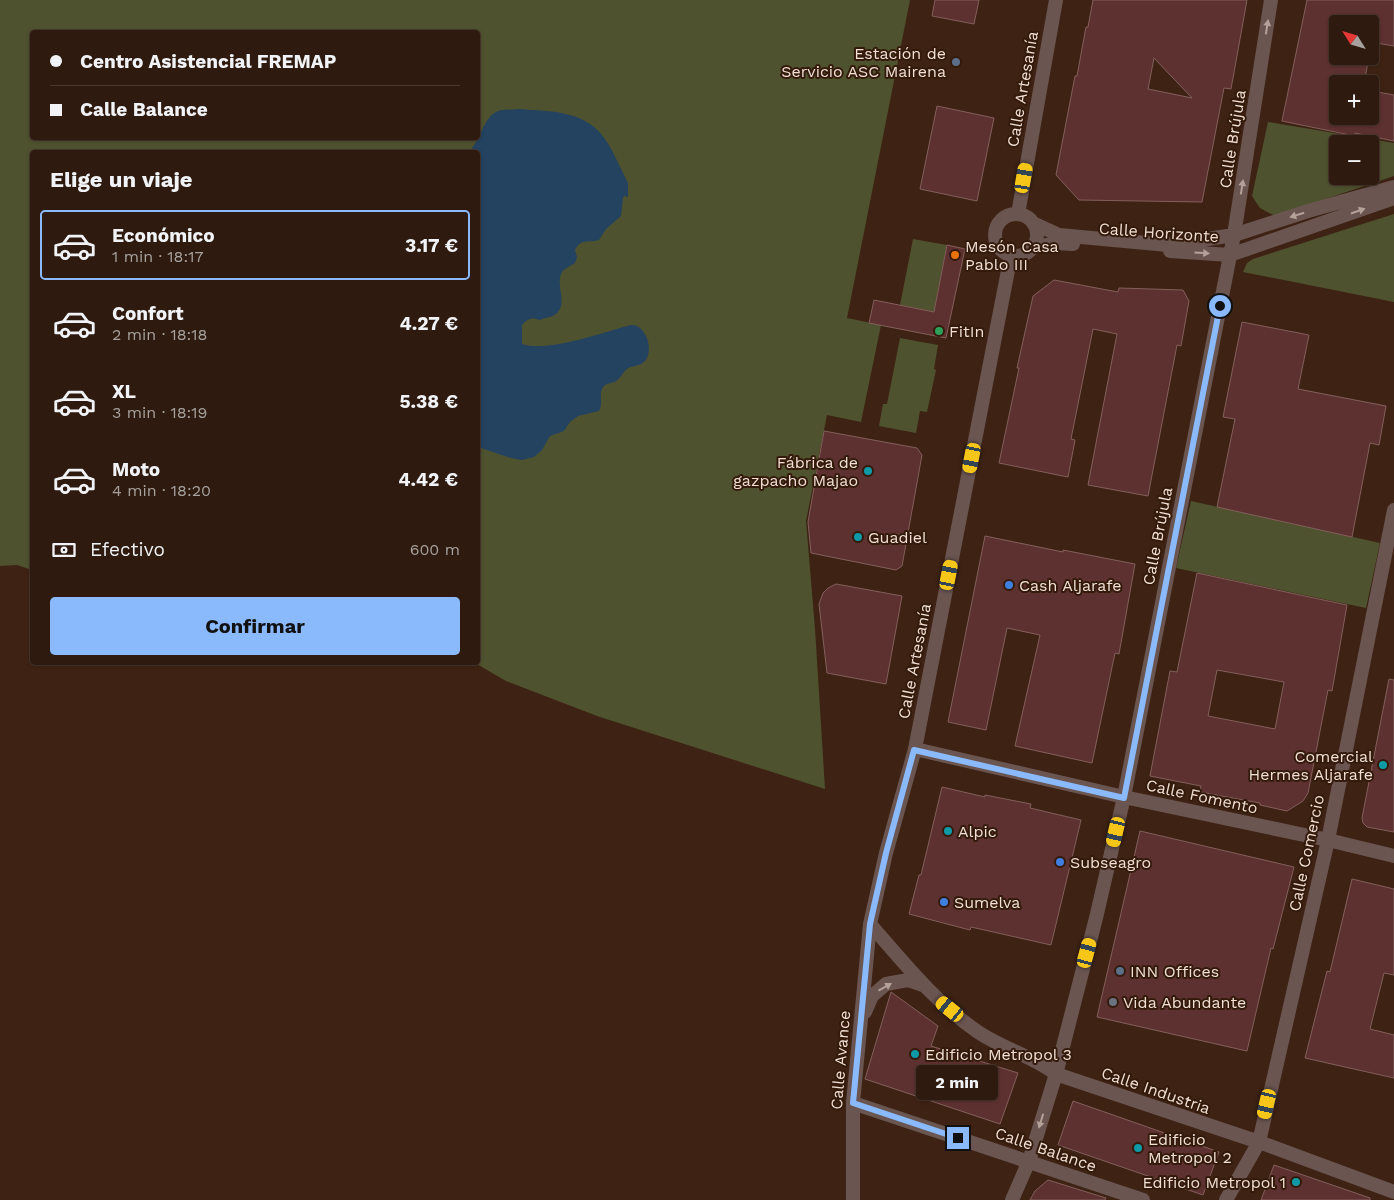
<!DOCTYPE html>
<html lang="es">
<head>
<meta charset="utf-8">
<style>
  body { margin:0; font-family:"Work Sans",sans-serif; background:#362318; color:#f1f3f6; height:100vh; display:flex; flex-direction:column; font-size:19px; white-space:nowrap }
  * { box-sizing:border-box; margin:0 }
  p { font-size:16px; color:#a7a19e }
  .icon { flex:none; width:28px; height:28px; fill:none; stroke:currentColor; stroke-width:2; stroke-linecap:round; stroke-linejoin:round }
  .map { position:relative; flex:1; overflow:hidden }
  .details { position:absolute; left:30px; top:150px; width:450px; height:515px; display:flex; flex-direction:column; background:#2e1a0f; border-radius:5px; box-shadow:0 1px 4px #0004,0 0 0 1px #49382f }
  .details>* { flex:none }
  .top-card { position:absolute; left:30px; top:30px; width:450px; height:110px; border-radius:5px; box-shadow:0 1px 4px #0004,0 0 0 1px #49382f; display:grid; align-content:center; height:110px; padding:0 20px; background:#2e1a0f }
  .needle { width:32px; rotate:307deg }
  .fabs { position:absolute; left:1329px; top:15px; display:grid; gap:10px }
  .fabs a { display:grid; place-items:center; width:50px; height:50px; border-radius:5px; background:#2e1a0f; box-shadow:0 1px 4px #0004,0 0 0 1px #49382f; font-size:25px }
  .end { position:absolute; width:22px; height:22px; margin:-11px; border:6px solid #8abafc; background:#111; box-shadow:0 0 0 2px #111 }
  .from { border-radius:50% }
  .bubble { position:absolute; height:35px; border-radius:5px; background:#2e1a0f; box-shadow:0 1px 4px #0004,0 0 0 1px #49382f; font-size:16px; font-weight:700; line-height:35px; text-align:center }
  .car { position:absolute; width:15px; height:30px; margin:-15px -8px; border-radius:6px; box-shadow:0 0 4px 1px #0007; background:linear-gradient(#f5c518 24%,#345 0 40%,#f5c518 0 76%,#345 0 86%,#f5c518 0) }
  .top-card b { display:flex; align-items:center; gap:18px; height:48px; font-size:19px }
  .top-card b+b { border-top:1px solid #49382f }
  .top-card i { width:12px; height:12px; background:#f1f3f6 }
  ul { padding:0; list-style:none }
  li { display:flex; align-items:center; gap:15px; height:70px; margin:0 10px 8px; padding:0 10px; border:2px solid transparent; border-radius:5px }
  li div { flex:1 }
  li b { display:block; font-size:19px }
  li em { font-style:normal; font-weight:700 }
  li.current { border-color:#8abafc }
  li>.icon { width:45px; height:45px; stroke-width:1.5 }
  h2 { padding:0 20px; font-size:22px; line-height:60px }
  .pay { display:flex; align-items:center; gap:12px; height:55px; padding:0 20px; font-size:19px }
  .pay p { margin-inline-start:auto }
  .action { display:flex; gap:10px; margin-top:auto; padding:10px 20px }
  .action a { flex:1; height:58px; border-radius:5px; background:#8abafc; color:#111; font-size:20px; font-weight:700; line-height:58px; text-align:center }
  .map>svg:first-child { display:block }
</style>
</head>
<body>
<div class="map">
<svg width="1394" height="1200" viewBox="0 0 1394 1200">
  <rect width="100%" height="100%" fill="#3e2314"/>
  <path fill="#4f522e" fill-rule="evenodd" d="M0,0H910L847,318L881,325L861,422L827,415L806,521L815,629L825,789L597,716L506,681L475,663L478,662V152H32V570L17,565L0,566ZM32,32H478V138H32Z
    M1268,122L1394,143V176L1275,216L1260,208L1252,196ZM1338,144H1370V176H1338Z
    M1394,214V302L1243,272L1247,263L1253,259Z
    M913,239L947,245L934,312L900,305Z
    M900,338L938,345L934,369L936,370L927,412L920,411L916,433L879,426L883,404H887Z
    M1191,501L1380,543L1366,608L1176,568Z"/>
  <path fill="#234361" d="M518,109C547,111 582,110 602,135C612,147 620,168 628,183V197L624,196L623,198L621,216L606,229L599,240C588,243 581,238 575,250L577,257L575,263C571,266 565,268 562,272C555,284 567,301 558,312C553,318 546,317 540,320C532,317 528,318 522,325V344C547,353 604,332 631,325C639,325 642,329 646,336C650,344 651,359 641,364C637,366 631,366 627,369C622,373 621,378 616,381C613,383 609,383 605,385C597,392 604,403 599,411L578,416L570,422L564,431L550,436L542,450L534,457L522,460L511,458L478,447V152H468C481,142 482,118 498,111C504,109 512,110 518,109Z"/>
  <path fill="#5d312f" stroke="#835f5c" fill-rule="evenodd" d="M935,0H979L974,24L932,16Z
    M1093,0H1247L1231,89L1224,88L1202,202L1079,200L1056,175L1075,76H1077L1086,27H1088ZM1154,58L1192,98L1148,89Z
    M1307,0H1394V46L1370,42V24H1338V56H1369L1364,84H1338V116H1370L1372,91L1394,95V141L1355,133V136L1282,121Z
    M937,106L994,118L977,201L920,189Z
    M947,245L965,249L946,338L869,323L874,300L934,312Z
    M1054,280L1118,292L1119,288L1183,290L1189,301L1181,346L1177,345L1148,496L1088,485L1117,334L1093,329L1071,439L1075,440L1068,477L999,463L1019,368H1017L1033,296Z
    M1242,322L1309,335L1298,389L1386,406L1379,445L1370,443L1352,537L1217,507L1235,419L1223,417Z
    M824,431L917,448L922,455L902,566L896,570L811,553L808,522Z
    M985,536L1063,552V550L1135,564L1119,654L1115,653L1092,763L1015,746L1040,635L1007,628L986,730L948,722Z
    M1197,573L1347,605L1332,691L1328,690L1308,793L1303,801L1287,811L1260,805V803L1200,792L1201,786L1150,776L1170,671L1177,672ZM1217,670L1284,682L1275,729L1208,716Z
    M836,584L902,596L886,684L827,673L819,604L823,593L828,588Z
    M1389,679L1394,680V832L1367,827L1363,823L1362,818Z
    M942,787L985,797V795L1031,804L1030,808L1081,820L1051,945L971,927L970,930L909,914L919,875H921Z
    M1140,831L1294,867L1273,949L1271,948L1247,1051L1097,1017Z
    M1352,879L1394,889V975L1384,973L1370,1029L1394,1035V1078L1305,1058L1327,971L1330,972Z
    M891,992L938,1026L931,1046L1018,1073L1000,1124L865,1079Z
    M1073,1101L1219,1152L1203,1195L1058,1145Z
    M1274,1165L1370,1198V1200H1261Z
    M1048,1180L1106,1198L1105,1200H1030L1035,1191Z"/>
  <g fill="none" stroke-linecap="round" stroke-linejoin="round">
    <path stroke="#6a5551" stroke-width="14" d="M1018,214L1056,0
      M995 235a21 21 0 1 1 42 0a21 21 0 1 1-42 0Z
      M1033,223L1059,235L1168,245L1234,235L1308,211L1394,187
      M1032,248L1056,243L1073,244
      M1170,251L1230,255L1394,198
      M915,749L1124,797L1328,840L1394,856
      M870,924C904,963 936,1003 978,1032C1003,1049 1033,1056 1056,1074L1259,1142L1394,1192
      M865,1012L872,996L886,984L908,980L925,986
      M853,1103L1143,1200
      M853,1200V1103L870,924L886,853L915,749L1011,255
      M1012,1200L1029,1161L1056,1074L1096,918L1124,797L1234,235L1271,0
      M1226,1200L1259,1142L1328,840L1394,510"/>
  </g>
  <defs><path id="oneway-solid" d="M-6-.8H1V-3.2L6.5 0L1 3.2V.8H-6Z" transform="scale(1.25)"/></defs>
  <g fill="#b4a19a">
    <use href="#oneway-solid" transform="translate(1267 27) rotate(-81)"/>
    <use href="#oneway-solid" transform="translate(1242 187) rotate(-81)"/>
    <use href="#oneway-solid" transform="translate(1358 211) rotate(-19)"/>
    <use href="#oneway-solid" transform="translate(1297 215) rotate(162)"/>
    <use href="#oneway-solid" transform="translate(1202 253) rotate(4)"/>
    <use href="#oneway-solid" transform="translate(885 987) rotate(-29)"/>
    <use href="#oneway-solid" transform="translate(1041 1121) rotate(107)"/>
  </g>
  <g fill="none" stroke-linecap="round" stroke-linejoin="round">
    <path stroke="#8abafc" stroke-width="6" d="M958,1138L853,1103L870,924L886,853L914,750L1124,798L1220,306"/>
  </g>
  <g fill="#5c6f8a" stroke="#331a0a" stroke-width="2">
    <circle cx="956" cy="62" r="5"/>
    <circle cx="1120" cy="971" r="5"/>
  </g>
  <circle fill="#e8710a" stroke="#331a0a" stroke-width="2" cx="955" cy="255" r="5"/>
  <circle fill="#2e9e5b" stroke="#331a0a" stroke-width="2" cx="939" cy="331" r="5"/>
  <g fill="#0f9aa8" stroke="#331a0a" stroke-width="2">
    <circle cx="868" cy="471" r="5"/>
    <circle cx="858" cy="537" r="5"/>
    <circle cx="1383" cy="765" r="5"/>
    <circle cx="948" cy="831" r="5"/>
    <circle cx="915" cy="1054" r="5"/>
    <circle cx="1138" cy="1148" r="5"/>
    <circle cx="1296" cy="1182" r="5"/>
  </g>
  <g fill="#3f7fe0" stroke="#331a0a" stroke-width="2">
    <circle cx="1009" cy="585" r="5"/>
    <circle cx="1060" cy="862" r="5"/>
    <circle cx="944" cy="902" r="5"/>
  </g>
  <circle fill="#6b7280" stroke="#331a0a" stroke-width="2" cx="1113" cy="1002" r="5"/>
  <g text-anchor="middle" stroke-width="4" stroke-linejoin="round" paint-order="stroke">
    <g font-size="16" fill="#f1dfd5" stroke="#331a0a" text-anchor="start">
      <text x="946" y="59" text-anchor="end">Estación de<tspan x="946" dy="18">Servicio ASC Mairena</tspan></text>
      <text x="965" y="252">Mesón Casa<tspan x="965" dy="18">Pablo III</tspan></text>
      <text x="949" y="337">FitIn</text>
      <text x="858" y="468" text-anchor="end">Fábrica de<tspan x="858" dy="18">gazpacho Majao</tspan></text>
      <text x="868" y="543">Guadiel</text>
      <text x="1019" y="591">Cash Aljarafe</text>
      <text x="1373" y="762" text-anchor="end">Comercial<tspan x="1373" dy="18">Hermes Aljarafe</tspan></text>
      <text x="958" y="837">Alpic</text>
      <text x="1070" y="868">Subseagro</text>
      <text x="954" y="908">Sumelva</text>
      <text x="1130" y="977">INN Offices</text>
      <text x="1123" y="1008">Vida Abundante</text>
      <text x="925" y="1060">Edificio Metropol 3</text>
      <text x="1148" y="1145">Edificio<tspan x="1148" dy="18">Metropol 2</tspan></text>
      <text x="1286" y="1188" text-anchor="end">Edificio Metropol 1</text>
    </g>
    <g font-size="16" fill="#f1dfd5" stroke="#331a0a">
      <text transform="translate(1022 89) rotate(-80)" y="6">Calle Artesanía</text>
      <text transform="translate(1232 139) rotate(-81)" y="6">Calle Brújula</text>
      <text transform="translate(1159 232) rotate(4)" y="6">Calle Horizonte</text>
      <text transform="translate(1157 536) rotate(-79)" y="6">Calle Brújula</text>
      <text transform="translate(914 661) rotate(-79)" y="6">Calle Artesanía</text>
      <text transform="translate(1202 796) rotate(12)" y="6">Calle Fomento</text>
      <text transform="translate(1306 853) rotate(-78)" y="6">Calle Comercio</text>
      <text transform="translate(840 1060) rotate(-85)" y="6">Calle Avance</text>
      <text transform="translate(1156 1090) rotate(19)" y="6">Calle Industria</text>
      <text transform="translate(1046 1149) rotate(19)" y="6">Calle Balance</text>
    </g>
  </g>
</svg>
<div class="fabs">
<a><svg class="needle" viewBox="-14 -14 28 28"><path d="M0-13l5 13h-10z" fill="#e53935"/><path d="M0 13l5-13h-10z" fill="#a7a19e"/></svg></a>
<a>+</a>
<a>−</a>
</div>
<i class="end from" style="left:1220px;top:306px"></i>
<i class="end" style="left:958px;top:1138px"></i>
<div class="bubble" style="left:916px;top:1065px;width:82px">2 min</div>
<i class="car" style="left:1024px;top:178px;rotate:10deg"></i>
<i class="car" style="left:972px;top:458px;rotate:191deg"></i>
<i class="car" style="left:949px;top:575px;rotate:11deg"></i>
<i class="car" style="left:1116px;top:832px;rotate:193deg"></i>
<i class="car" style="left:1087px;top:953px;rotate:15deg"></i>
<i class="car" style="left:950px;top:1009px;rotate:309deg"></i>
<i class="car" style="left:1267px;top:1104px;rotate:193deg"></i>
<div class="top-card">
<b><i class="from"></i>Centro Asistencial FREMAP</b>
<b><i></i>Calle Balance</b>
</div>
<section class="details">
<h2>Elige un viaje</h2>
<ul>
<li class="current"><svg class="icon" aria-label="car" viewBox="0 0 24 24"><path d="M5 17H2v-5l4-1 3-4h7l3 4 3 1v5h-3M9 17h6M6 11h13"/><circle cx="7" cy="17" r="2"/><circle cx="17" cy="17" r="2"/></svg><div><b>Económico</b><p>1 min · 18:17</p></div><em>3.17 €</em></li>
<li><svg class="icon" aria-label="car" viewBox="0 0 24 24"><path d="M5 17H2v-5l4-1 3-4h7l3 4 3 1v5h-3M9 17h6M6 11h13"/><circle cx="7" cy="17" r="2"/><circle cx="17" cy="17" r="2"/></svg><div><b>Confort</b><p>2 min · 18:18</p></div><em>4.27 €</em></li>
<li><svg class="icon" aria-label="car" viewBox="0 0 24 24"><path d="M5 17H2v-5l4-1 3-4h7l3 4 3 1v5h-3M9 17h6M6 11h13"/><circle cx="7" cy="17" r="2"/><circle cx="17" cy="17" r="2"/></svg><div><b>XL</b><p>3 min · 18:19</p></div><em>5.38 €</em></li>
<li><svg class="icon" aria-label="car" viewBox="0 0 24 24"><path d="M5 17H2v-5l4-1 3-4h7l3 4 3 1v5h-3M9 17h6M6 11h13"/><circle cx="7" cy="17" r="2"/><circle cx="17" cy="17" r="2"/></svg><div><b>Moto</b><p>4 min · 18:20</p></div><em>4.42 €</em></li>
</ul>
<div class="pay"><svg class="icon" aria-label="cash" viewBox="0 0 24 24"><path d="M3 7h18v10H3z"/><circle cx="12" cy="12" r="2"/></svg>Efectivo<p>600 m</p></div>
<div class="action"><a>Confirmar</a></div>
</section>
</div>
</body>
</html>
